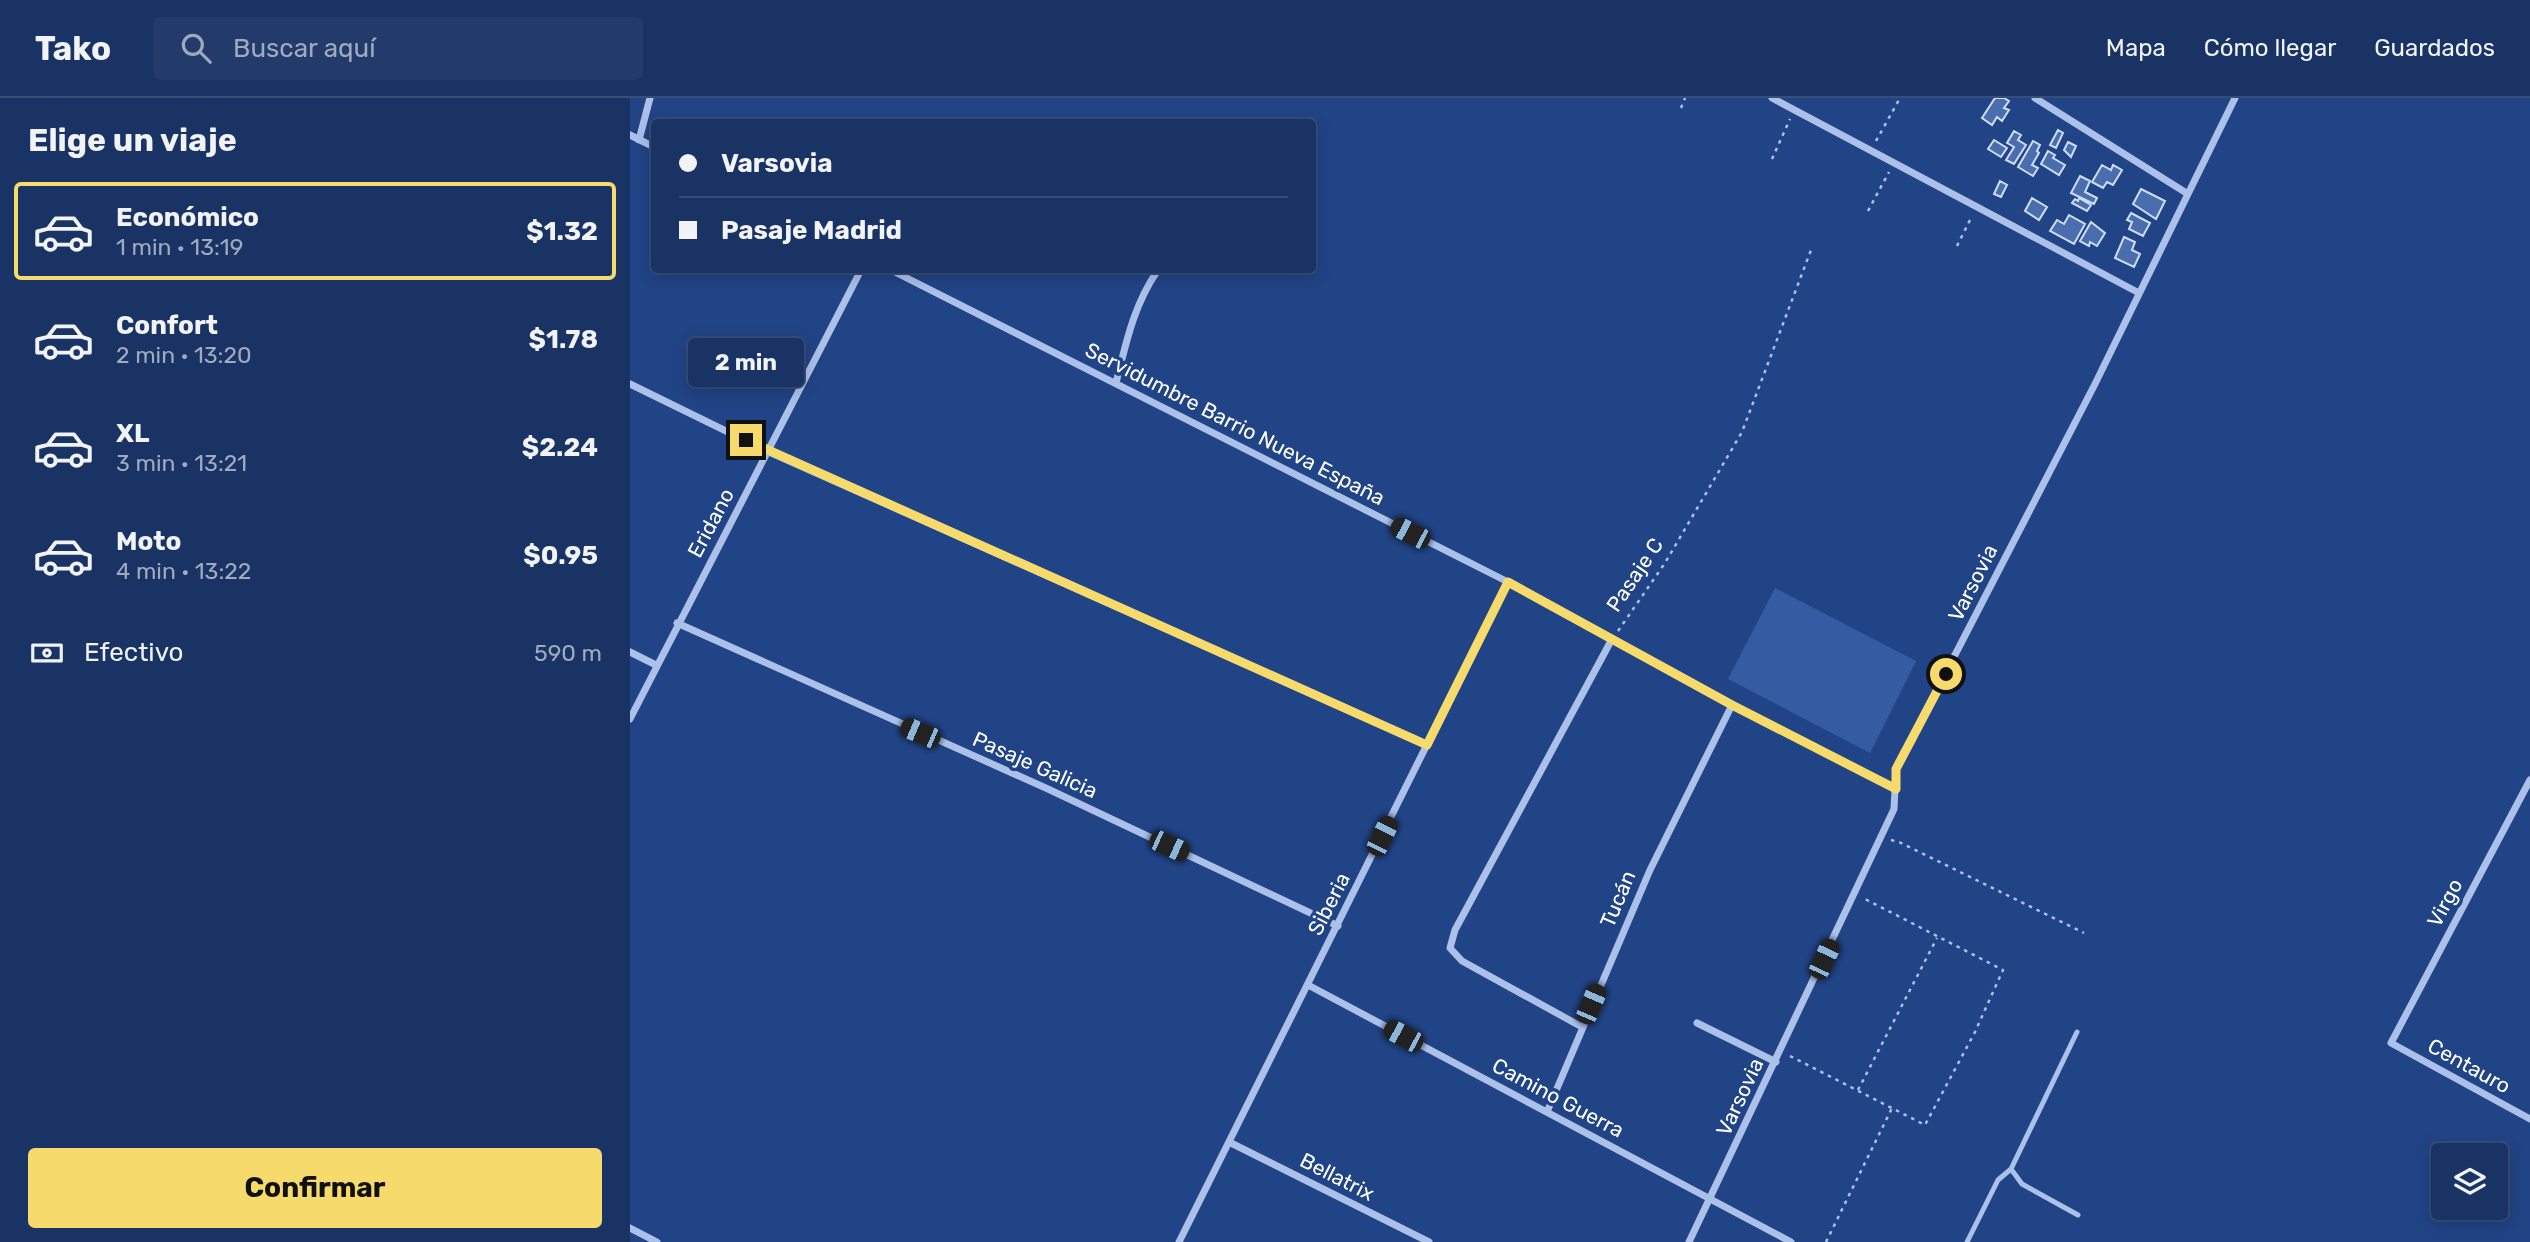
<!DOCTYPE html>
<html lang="es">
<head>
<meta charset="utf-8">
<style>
  body { margin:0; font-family:Rubik,sans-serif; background:#223b6a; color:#f1f3f6; height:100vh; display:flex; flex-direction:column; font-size:26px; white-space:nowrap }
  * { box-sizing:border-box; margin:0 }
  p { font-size:23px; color:#9faabf }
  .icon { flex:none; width:38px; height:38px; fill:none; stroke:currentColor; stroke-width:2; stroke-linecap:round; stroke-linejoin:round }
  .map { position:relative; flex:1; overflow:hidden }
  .details { display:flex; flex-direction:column; background:#193364; width:630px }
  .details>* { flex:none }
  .hud { position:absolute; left:21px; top:21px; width:665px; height:154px; border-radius:7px; box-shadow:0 4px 18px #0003,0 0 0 2px #374e78; display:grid; align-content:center; height:154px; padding:0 28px; background:#193364 }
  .buttons { position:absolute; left:1801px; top:1045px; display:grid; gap:14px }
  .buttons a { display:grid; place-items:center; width:77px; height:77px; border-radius:7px; background:#193364; box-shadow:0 4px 18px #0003,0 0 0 2px #374e78; font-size:35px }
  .end { position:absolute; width:32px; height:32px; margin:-16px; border:9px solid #f6db6c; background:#111; box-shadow:0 0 0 4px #111 }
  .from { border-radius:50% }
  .bubble { position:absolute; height:49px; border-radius:7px; background:#193364; box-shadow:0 4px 18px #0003,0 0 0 2px #374e78; font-size:23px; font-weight:700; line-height:49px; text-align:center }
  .car { position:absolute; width:21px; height:42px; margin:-21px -10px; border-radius:9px; box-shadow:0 0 5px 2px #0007; background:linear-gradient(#222 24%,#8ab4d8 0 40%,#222 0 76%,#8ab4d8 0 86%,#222 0) }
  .hud b { display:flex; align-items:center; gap:24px; height:66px; font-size:26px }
  .hud b+b { border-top:2px solid #374e78 }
  .hud i { width:18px; height:18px; background:#f1f3f6 }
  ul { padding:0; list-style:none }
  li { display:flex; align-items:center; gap:21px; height:98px; margin:0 14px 10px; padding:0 14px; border:4px solid transparent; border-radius:7px }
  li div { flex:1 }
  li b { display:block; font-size:26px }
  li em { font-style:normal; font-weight:700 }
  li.active { border-color:#f6db6c }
  li>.icon { width:63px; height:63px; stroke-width:1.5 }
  h2 { padding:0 28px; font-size:32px; line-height:84px }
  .pay { display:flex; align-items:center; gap:18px; height:77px; padding:0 28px; font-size:26px }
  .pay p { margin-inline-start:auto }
  .button { display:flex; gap:14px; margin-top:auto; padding:14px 28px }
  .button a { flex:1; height:80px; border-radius:7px; background:#f6db6c; color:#111; font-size:28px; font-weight:700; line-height:80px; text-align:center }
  header { display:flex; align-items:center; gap:42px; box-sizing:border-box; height:98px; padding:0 35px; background:#193364; border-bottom:2px solid #374e78 }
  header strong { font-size:33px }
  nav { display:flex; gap:38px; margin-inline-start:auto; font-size:24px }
  .search { width:490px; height:63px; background:#223b6a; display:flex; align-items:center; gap:18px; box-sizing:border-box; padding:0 24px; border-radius:7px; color:#9faabf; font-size:26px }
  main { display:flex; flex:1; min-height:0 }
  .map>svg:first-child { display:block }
</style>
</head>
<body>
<header>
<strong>Tako</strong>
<div class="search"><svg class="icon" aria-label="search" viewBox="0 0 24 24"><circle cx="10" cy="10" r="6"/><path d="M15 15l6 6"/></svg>Buscar aquí</div>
<nav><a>Mapa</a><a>Cómo llegar</a><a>Guardados</a></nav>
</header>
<main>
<section class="details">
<h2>Elige un viaje</h2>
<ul>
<li class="active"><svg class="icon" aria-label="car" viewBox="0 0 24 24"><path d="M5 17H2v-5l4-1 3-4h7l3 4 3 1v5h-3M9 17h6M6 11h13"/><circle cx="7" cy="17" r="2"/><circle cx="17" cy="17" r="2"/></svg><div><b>Económico</b><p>1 min · 13:19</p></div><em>$1.32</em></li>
<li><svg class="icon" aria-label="car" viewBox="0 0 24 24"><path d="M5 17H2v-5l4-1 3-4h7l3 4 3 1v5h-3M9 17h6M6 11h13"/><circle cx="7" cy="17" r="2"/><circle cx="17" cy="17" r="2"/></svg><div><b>Confort</b><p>2 min · 13:20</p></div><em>$1.78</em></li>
<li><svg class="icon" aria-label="car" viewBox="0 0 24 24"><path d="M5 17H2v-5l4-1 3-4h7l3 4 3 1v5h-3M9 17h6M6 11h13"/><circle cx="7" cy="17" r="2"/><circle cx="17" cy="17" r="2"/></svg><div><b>XL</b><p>3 min · 13:21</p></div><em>$2.24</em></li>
<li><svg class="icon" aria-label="car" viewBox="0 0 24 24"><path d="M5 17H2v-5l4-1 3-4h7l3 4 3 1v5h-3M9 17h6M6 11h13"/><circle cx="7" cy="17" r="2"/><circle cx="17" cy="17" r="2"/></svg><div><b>Moto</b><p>4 min · 13:22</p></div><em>$0.95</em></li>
</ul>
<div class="pay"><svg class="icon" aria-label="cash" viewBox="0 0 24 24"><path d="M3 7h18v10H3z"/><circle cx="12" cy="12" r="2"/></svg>Efectivo<p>590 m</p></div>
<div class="button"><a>Confirmar</a></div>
</section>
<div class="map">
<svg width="1900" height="1144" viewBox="0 0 1900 1144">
  <rect width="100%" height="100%" fill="#214486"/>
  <path fill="#355ca3" d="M1145,490L1286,563L1240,655L1098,581Z"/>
  <path fill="#4a6dae" stroke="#cfddf7" stroke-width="2" d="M1365,0H1374L1379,3L1374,10L1379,12L1372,23L1367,19L1362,27L1352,20Z
    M1428,32L1433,35L1426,50L1420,47Z
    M1384,33L1391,37L1388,42L1396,47L1384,66L1376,62L1384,49L1377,45Z
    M1364,42L1377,50L1371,59L1358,51Z
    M1403,43L1410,47L1407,53L1409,55L1402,67L1408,70L1403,78L1388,69Z
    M1438,44L1446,48L1441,59L1434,52Z
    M1418,53L1425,57L1423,60L1435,67L1429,77L1411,66Z
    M1472,67L1481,72L1483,67L1492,72L1483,87L1477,84L1473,90L1462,84Z
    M1450,78L1460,83L1455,94L1467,100L1464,106L1441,95Z
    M1370,83L1377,87L1371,99L1364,96Z
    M1511,91L1535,103L1526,121L1503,106Z
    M1402,100L1417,109L1409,122L1395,113Z
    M1449,100L1461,107L1457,113L1442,105L1445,101L1448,103Z
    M1501,115L1520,125L1513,138L1499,131L1502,124L1497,122Z
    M1439,117L1455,126L1444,146L1420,133L1427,122L1434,126Z
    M1461,124L1475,135L1467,148L1460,144L1459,148L1450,143Z
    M1494,139L1505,144L1502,152L1510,156L1504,169L1485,160Z"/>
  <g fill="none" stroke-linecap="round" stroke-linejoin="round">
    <path stroke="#abc1ea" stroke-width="2.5" stroke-dasharray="3.5 5" stroke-linecap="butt" d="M1051,10L1055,0
      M1246,43L1270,0
      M1142,61L1160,21
      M1238,113L1259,74
      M1327,148L1342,118
      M988,533L1035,465L1112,334L1181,152
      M1261,742L1269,744L1454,835
      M1160,958L1295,1027L1345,934L1373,872L1235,801
      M1228,992L1307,840
      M1196,1144L1262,1010"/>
    <path stroke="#abc1ea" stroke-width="5" d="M1381,1071L1392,1086L1448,1117
      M1337,1144L1368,1082L1381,1071L1447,934"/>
    <path stroke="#abc1ea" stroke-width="7" d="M1142,0L1509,195
      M1405,0L1558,96
      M0,37L24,49
      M9,42L20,0
      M261,172L878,484L1102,607L1266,691
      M486,285C496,245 504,206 528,172
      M0,286L139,354L797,647
      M47,525L418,691L708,828
      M0,554L26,567
      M0,621L231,172
      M1900,682L1761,945L1900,1021
      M678,887L1161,1144
      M1067,925L1146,964
      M952,929L832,863L820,850L825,832L982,541
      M917,1014L1020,772L1102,607
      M599,1044L799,1144
      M0,1130L27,1144
      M549,1144L878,484
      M1059,1144L1264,711L1266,671L1465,286L1605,0"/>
  </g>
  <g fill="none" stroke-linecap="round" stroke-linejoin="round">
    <path stroke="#f6db6c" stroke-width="9" d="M116,342L797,647L878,484L1102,607L1266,691V671L1316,576"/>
  </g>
  <g text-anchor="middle" stroke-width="7" stroke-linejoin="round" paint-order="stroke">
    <g font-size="21" fill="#fff" stroke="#214486">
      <text transform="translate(605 326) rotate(27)" y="7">Servidumbre Barrio Nueva España</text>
      <text transform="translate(81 425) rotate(-62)" y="7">Eridano</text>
      <text transform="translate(1005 477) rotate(-56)" y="7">Pasaje C</text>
      <text transform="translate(1343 485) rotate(-63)" y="7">Varsovia</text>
      <text transform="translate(405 667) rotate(24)" y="7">Pasaje Galicia</text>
      <text transform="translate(988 801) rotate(-67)" y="7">Tucán</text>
      <text transform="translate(1815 805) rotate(-62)" y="7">Virgo</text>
      <text transform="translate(699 806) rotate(-63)" y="7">Siberia</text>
      <text transform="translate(1839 968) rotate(29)" y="7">Centauro</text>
      <text transform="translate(1110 999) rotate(-65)" y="7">Varsovia</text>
      <text transform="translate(928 1000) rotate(28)" y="7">Camino Guerra</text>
      <text transform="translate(707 1079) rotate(27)" y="7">Bellatrix</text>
    </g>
  </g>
</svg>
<div class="buttons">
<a><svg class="icon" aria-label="layers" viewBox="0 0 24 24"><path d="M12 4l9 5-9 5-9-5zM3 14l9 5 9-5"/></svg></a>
</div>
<i class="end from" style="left:1316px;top:576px"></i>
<i class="end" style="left:116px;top:342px"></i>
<div class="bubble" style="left:58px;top:240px;width:116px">2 min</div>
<i class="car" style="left:780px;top:435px;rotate:297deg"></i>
<i class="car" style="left:290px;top:635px;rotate:293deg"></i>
<i class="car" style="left:752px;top:738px;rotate:26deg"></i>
<i class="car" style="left:539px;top:748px;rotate:115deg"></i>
<i class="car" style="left:1194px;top:861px;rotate:25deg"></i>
<i class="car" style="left:961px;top:906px;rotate:23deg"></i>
<i class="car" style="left:773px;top:938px;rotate:298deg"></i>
<div class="hud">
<b><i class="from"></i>Varsovia</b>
<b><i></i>Pasaje Madrid</b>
</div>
</div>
</main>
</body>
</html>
